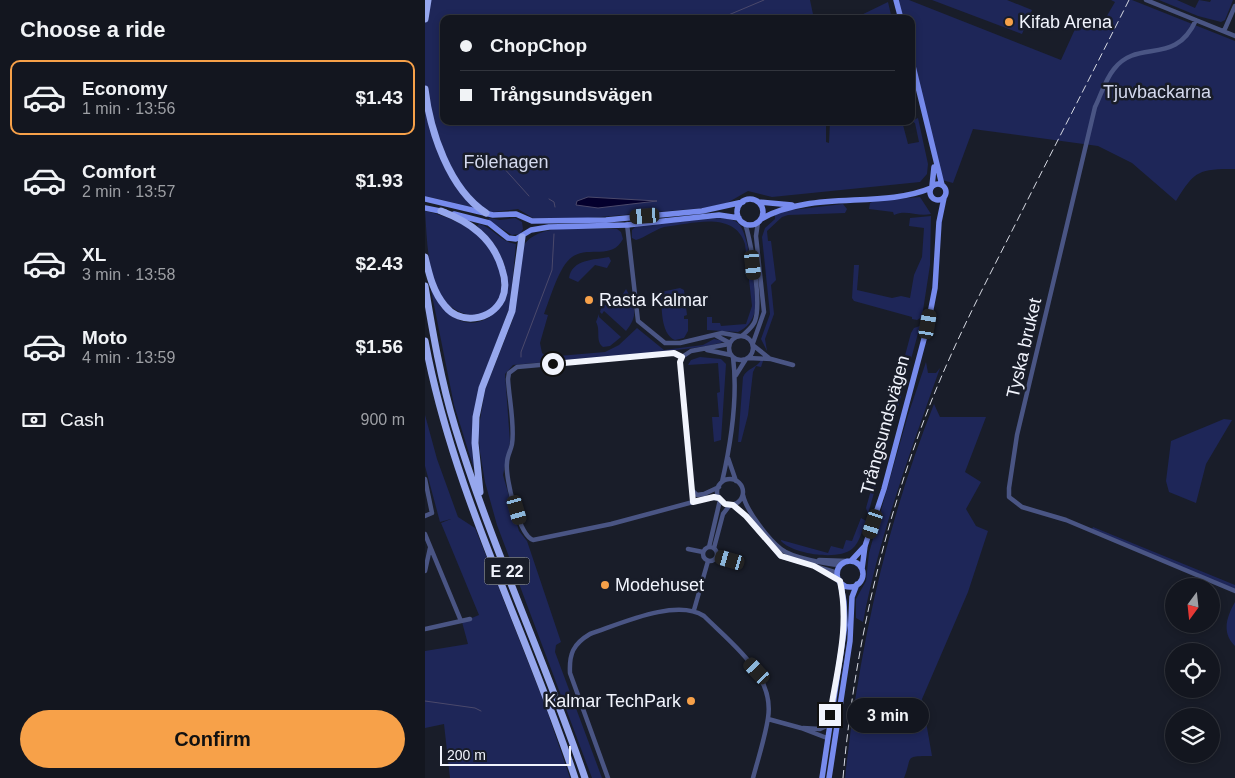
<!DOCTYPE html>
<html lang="en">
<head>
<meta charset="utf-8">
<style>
  body { margin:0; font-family:Helvetica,sans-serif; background:#20232c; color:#f1f3f6; height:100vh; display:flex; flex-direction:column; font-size:19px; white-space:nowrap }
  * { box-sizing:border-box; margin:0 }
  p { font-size:16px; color:#9d9fa4 }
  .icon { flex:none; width:28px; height:28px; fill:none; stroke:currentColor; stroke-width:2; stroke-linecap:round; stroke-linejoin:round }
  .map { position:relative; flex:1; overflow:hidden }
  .drawer { display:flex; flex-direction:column; background:#13161f; width:425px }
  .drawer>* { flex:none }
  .guide { position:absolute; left:15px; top:15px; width:475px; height:110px; border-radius:10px; box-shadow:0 2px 8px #0003,0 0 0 1px #32353d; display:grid; align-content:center; height:110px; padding:0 20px; background:#13161f }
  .needle { width:32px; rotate:195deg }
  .fabs { position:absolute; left:740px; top:578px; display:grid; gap:10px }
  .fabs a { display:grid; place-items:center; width:55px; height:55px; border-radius:50%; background:#13161f; box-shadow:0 2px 8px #0003,0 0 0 1px #32353d; font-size:25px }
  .scale { position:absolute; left:15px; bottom:12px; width:131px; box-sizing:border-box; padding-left:5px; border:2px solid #f1f4fd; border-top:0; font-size:14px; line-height:18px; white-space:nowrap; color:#f1f4fd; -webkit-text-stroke:4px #191d29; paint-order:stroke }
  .end { position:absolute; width:22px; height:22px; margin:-11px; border:6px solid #f1f4fd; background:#111; box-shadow:0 0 0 2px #111 }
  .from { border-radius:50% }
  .bubble { position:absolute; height:35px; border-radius:18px; background:#13161f; box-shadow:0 2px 8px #0003,0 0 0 1px #32353d; font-size:16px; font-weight:700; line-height:35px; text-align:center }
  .car { position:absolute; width:15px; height:30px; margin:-15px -8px; border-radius:6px; box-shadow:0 0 4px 1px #0007; background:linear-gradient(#222 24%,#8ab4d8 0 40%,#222 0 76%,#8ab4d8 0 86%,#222 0) }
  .guide b { display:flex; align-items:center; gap:18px; height:48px; font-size:19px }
  .guide b+b { border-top:1px solid #32353d }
  .guide i { width:12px; height:12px; background:#f1f3f6 }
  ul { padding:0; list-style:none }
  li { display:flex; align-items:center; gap:15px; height:75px; margin:0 10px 8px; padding:0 10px; border:2px solid transparent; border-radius:10px }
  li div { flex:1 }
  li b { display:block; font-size:19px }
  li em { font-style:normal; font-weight:700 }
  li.active { border-color:#f7a149 }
  li>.icon { width:45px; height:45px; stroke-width:1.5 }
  h2 { padding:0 20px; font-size:22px; line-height:60px }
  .pay { display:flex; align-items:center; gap:12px; height:55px; padding:0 20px; font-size:19px }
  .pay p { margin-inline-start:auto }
  .cta { display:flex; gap:10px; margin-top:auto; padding:10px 20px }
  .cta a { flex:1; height:58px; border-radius:30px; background:#f7a149; color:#111; font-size:20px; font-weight:700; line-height:58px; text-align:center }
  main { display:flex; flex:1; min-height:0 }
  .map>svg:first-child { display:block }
</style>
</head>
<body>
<main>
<section class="drawer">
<h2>Choose a ride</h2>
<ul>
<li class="active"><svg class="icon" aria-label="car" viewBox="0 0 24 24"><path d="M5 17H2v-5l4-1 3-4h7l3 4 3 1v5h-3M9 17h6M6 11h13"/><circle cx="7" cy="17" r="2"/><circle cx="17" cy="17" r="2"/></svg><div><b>Economy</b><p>1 min · 13:56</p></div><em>$1.43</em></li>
<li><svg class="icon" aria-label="car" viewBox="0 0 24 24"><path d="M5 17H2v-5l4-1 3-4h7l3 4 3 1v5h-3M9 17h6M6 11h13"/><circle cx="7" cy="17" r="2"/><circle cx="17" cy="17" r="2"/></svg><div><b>Comfort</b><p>2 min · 13:57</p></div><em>$1.93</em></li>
<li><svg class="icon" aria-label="car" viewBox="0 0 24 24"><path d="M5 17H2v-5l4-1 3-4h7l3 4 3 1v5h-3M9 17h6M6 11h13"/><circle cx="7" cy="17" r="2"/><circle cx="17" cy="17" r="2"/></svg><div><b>XL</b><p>3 min · 13:58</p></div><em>$2.43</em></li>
<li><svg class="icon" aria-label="car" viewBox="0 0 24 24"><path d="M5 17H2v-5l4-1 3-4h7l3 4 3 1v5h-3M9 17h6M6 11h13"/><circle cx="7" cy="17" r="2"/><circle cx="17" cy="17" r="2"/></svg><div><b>Moto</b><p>4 min · 13:59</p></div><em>$1.56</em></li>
</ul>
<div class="pay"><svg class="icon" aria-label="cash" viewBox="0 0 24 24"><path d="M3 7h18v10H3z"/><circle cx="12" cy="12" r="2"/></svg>Cash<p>900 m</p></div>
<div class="cta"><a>Confirm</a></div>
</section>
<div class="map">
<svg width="810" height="778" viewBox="0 0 810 778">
  <rect width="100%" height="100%" fill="#191d29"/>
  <path fill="#1e2658" d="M0,0H385L389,19H19V121H401V142L404,143L405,121H481L478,125L483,144L494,142L490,123L486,121L493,118L503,164L502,174L495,182L347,197L323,191L302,203L278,208L164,218H108L93,209L68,212L0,196Z
    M471,0H484L636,60L656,16L676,26L690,2L686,0H707L810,41V169C774,169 770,170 751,201L707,163L673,146L548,129L528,183L517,180L486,58V19H476Z
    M507,0H582L607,10L597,34Z
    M734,0H752L770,8L774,0L785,2L786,0H808L800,20L796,22L773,16Z
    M463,2L467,19H428Z
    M495,197L506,214C492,217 481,209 469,215L468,212L444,209L445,203L449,201Z
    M418,204L422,209L420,213L363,215L357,217L342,231L343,241H346L351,280L346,285L349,314L340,339L342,351L336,339L345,314L337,237L340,228L350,219V214L358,211Z
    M0,211C34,219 68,236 75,273C76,281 77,288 75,296C63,326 28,317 15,294C2,271 2,237 0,211Z
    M506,216L505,265L497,317L492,320L487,319V317L429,301L427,298L429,265H434L432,290L467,298L476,296L485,298L489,275L497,257L499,228L484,226L485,218Z
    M64,218L75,220L90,218L97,222L98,229L95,234L87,235L63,220Z
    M293,218C300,219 308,218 314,224C324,234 332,297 330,311C328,320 322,328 313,332L282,330V317H287V323H295L296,326L321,324L327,306L320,244C309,210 267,224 239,227C229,230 221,237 211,240L207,238V230L211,226Z
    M54,224C69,228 75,242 91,244L85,306L54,388L48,417L47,445L49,469L29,405L5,285C38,370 129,294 52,226Z
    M132,229H192L196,232L198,239C186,261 164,245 147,257C134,266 125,299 119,314L123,315L115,343L117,353L122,357L180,352L194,345L212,328L239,350L278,345L289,339L299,341C291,350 114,362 88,365L80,374L85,442L78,475L94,531L102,541L136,642L131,645L130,652L177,778H167L72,525L60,482L55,452L53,432L60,390L88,319L98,246C106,234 119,231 132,229Z
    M184,257L186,261L182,268L170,265L153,282L144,278C147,259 169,260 184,257Z
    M255,288L259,290L262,315L259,316V319H263V331L259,338L250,340C235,334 237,306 236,292Z
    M201,289C210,306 214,315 201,331L179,311L177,314L175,312L177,305L198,303V294Z
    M174,314V317L196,337L185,346L178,347C170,341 176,330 171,322Z
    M495,326L472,411L468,422L466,421L469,397L486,333L489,328Z
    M275,357L296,359L301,364L296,440L289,442L287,417H294L292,393L295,392L293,363L263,365L266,360Z
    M336,360L338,361L336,367L331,366L328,372L323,415L316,442H313L318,377C322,368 332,368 336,360Z
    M501,362L503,373H511L515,368C485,453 455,533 438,622L431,618V599L441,581L444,553L483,415Z
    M509,404L515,417H561L540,472L556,482L541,509L551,526L563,531L543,592L497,699L507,756C478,756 488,756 479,778H420C434,649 461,524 509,404Z
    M0,415L12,459L33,517L50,528L56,543L120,705L145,778H25L19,724L0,728V651L43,644L37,622L54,615L16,523L26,519L15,522L0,466Z
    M799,419L807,420L781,464L771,503L744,492L741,481L746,441Z
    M462,433L465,435L463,444L443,514L441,508Z
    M436,518L441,521C437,530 435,542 427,549C413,561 368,554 356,541V540L403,553L406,546L418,549L421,540L427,541Z
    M668,527L810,585V589L666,531Z
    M810,602V646C796,633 802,616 810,602Z"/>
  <path fill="#04002d" stroke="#4b496b" d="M163,197L232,201L173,208L151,205L152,201Z"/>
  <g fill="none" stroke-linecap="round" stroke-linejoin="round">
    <path stroke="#4b496b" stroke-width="1" d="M294,19L339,0
      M78,156L77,166L104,196
      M124,199L129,202L130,207
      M96,357V352L127,270L129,234
      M0,701L50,708L56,711"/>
    <path stroke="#4a5584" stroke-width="4.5" d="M721,0L810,36
      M771,20C750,67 713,38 689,69C680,80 676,95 670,107L592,435L584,488V497L597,507L641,520L810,591
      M799,31L810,6
      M202,224L213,321L240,343H255L297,333L314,336
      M290,335L305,343
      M304 348a12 12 0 1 1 24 0a12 12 0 1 1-24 0Z
      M317,336C322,331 328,327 330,321C337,302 326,243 320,223
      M328,343L339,312L331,236L333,222
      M329,346L344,358
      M282,350L306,355
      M257,357L249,353L92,367L84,373L83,379C84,398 90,426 87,444C86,450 82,456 82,463C80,478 94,535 108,540L186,524L283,498H294
      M257,357L255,362L268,502
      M257,357L266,351L304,344
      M323,358L346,359L368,365
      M311,375L321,359
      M303,458L311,481
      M0,479L7,513L0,516
      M292 492a13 13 0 1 1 26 0a13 13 0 1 1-26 0Z
      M297,482C306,443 313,397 308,357
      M267,490L272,495L279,494L294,487
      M318,495C321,510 343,539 356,549C367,558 401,564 416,565
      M308,505L321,516L355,556L413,573
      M0,534L36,621
      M278 554a7 7 0 1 1 14 0a7 7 0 1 1-14 0Z
      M284,547L295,500
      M289,548L298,514L305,505
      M263,549L278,552
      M292,556L305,560
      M394,560L423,561
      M394,569L414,580
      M0,571L5,548
      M269,610L283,561
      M0,629L45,619
      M343,719L376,728L402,738
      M378,728L395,729L404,725
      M183,778L145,673C144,654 148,644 165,634C195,624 251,598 279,616C307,644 350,675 343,718C340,738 333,759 328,778"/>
    <path stroke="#778bed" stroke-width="5.5" d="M471,0L476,19
      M486,58L517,185
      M505 192a8 8 0 1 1 16 0a8 8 0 1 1-16 0Z
      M507,186L509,167
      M0,199L68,215L91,214L107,221L181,220L277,211L318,202
      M312 212a13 13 0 1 1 26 0a13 13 0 1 1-26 0Z
      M334,202L367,205
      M0,208L20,212
      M29,214L64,223L83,238L91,239L106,230L124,227L202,225L294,215L314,218
      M336,219C386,190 456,209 506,188
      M426,561L440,546
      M412 574a13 13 0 1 1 26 0a13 13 0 1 1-26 0Z
      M437,569L440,546L459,489L503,324L510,288L514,222L519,198
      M397,778L420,625L419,602L415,581
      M404,778L425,641L427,597L432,584"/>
    <path stroke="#96a7ed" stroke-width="7" d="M0,19L3,0
      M0,89C5,131 24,189 61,213
      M0,257C4,274 8,292 20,306C35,325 66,321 77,299C81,290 80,278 77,269C68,238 45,222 16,211
      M0,286C8,334 16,381 30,427C66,546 120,660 160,778
      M0,341C28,493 102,632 150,778
      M55,492L50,443L51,417L57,388L87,311L97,237"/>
    <path stroke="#d7dae3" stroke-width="1" stroke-dasharray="8 4" stroke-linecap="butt" d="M418,778C429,651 458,526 504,407C529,343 561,282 592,221C629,147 667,74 704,0"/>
  </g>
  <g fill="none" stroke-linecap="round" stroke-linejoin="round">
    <path stroke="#f1f4fd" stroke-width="6" d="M128,364L249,353L257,357L255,362L268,502L289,497L294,498L300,504L308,505L321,516L356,556L389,566L415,581C425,627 412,669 405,715"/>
  </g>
  <g fill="#f7a149" stroke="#191d29" stroke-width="2">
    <circle cx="584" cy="22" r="5"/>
    <circle cx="164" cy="300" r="5"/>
    <circle cx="180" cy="585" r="5"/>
    <circle cx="266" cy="701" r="5"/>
  </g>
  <g text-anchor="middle" stroke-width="5" stroke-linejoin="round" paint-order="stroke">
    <rect fill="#191d29" stroke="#b0b4bd" stroke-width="1" x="59.5" y="557.5" width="45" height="27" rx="4"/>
    <g font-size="16" font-weight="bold" fill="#f1f4fd">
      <text x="82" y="577">E 22</text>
    </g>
    <g font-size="18" fill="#f1f4fd" stroke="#191d29" text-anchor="start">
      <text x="594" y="28">Kifab Arena</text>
      <text x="174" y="306">Rasta Kalmar</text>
      <text x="190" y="591">Modehuset</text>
      <text x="256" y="707" text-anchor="end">Kalmar TechPark</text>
    </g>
    <g font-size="18" fill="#d4d9ee" stroke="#191d29">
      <text x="732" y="98">Tjuvbackarna</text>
      <text x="81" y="168">Fölehagen</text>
    </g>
    <g font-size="18" fill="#f1f4fd" stroke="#191d29">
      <text transform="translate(599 348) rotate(-77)" y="6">Tyska bruket</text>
      <text transform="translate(460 425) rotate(-75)" y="6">Trångsundsvägen</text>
    </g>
  </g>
</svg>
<div class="fabs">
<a><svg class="needle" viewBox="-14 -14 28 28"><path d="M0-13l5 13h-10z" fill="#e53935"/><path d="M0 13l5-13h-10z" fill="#9d9fa4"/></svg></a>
<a><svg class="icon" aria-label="locate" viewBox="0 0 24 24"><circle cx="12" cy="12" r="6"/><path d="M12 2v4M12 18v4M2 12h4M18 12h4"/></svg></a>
<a><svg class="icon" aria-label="layers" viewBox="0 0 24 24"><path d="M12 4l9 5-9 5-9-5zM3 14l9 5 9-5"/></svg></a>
</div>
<div class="scale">200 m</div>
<i class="end from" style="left:128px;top:364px"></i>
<i class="end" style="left:405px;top:715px"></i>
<div class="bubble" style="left:422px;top:698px;width:82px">3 min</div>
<i class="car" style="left:220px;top:216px;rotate:265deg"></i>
<i class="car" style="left:328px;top:265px;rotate:174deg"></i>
<i class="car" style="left:503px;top:324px;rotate:10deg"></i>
<i class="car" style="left:92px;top:510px;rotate:164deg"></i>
<i class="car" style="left:448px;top:524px;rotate:198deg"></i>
<i class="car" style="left:305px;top:560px;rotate:286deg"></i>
<i class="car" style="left:332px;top:671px;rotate:317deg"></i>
<div class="guide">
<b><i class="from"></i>ChopChop</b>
<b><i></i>Trångsundsvägen</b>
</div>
</div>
</main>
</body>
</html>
